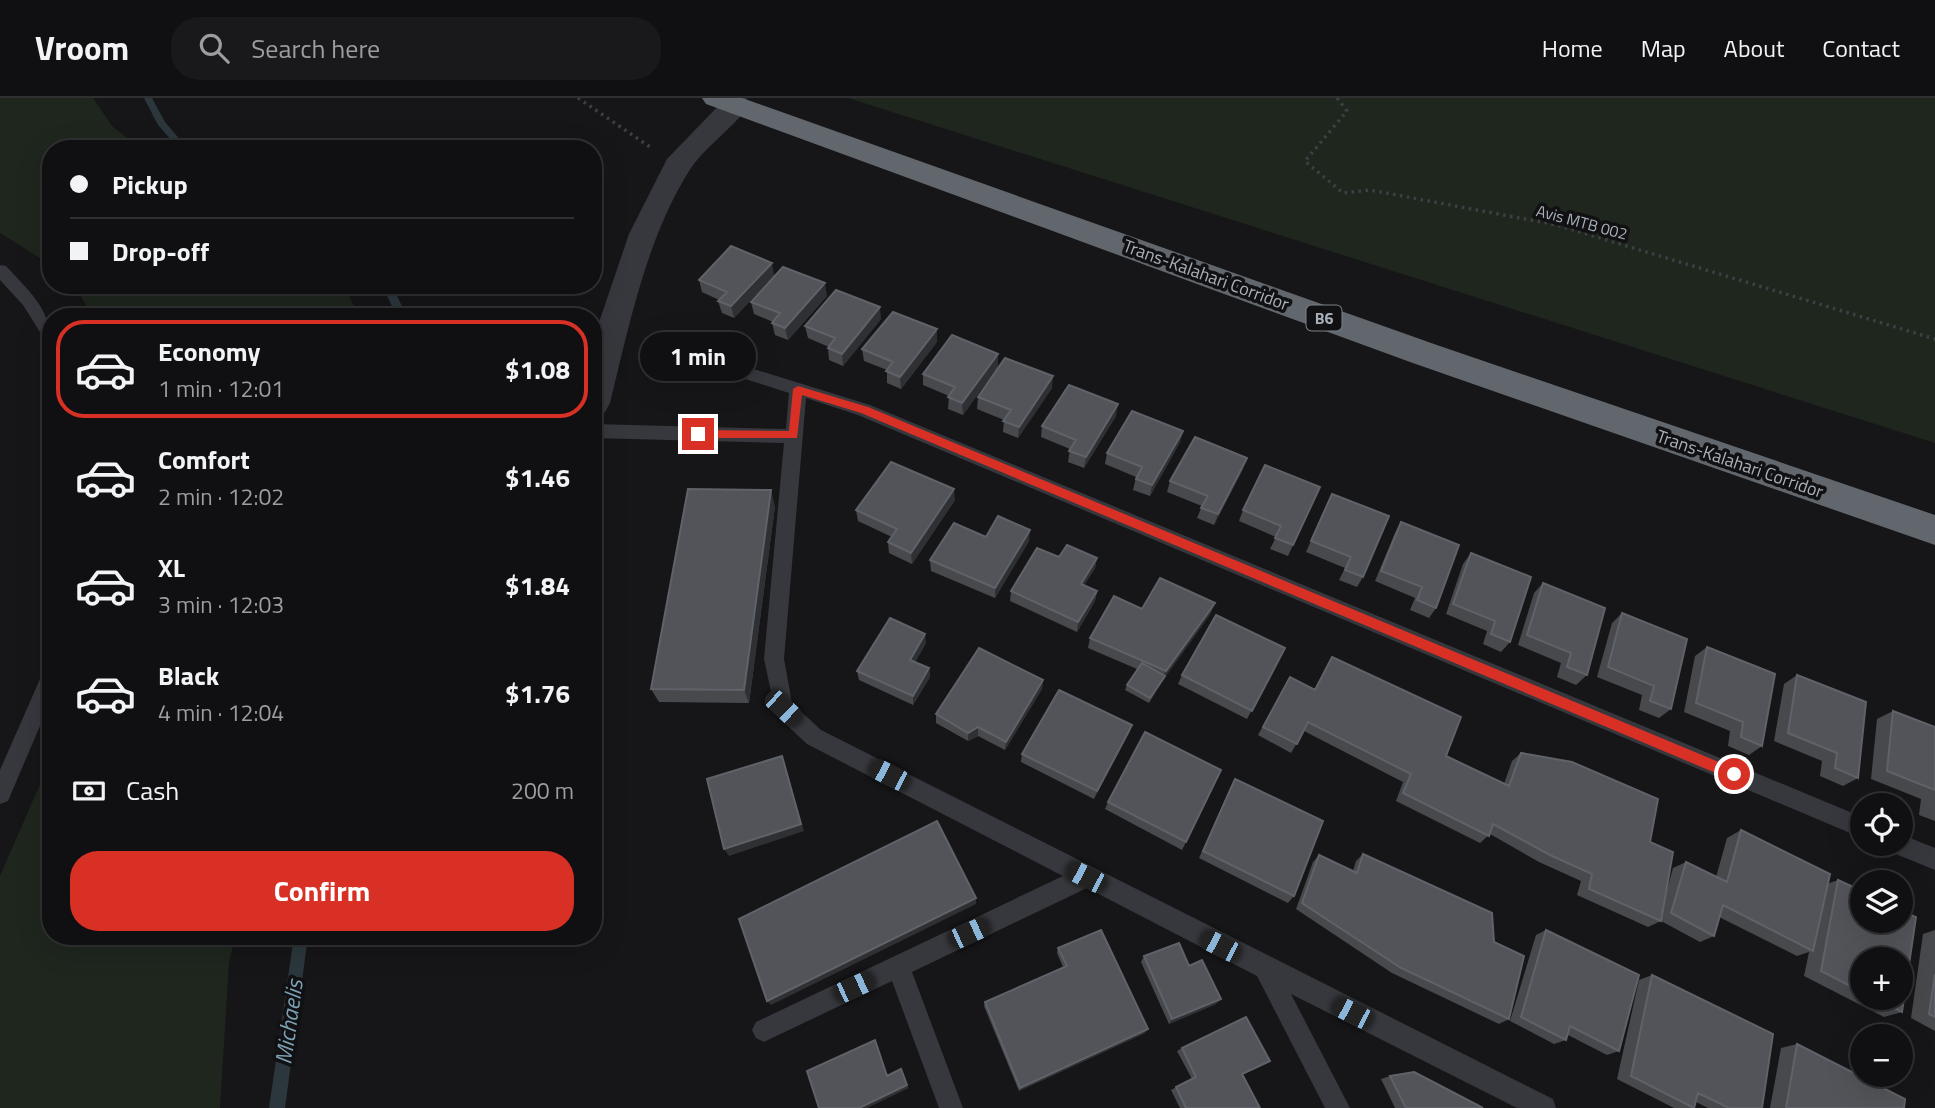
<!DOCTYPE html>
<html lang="en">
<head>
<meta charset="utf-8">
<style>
  body { margin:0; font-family:"Titillium Web",sans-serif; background:#19191b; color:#f1f3f6; height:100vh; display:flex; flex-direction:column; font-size:26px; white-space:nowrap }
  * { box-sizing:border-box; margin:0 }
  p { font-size:23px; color:#9c9d9f }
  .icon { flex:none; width:38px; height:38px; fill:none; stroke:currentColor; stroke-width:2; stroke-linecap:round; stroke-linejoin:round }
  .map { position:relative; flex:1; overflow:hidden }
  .panel { position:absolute; left:42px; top:210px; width:560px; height:637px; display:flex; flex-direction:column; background:#101012; border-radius:28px; box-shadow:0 7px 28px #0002,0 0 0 2px #303032 }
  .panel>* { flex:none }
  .top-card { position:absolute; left:42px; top:42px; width:560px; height:154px; border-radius:28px; box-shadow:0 7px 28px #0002,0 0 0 2px #303032; display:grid; align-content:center; height:154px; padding:0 28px; background:#101012 }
  .controls { position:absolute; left:1850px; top:695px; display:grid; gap:14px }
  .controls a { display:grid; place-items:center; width:63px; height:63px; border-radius:50%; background:#101012; box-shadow:0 7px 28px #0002,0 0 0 2px #303032; font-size:35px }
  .end { position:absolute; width:32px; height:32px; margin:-16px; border:9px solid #d93025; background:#fff; box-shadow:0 0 0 4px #fff }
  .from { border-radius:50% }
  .bubble { position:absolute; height:49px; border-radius:24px; background:#101012; box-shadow:0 7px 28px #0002,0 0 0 2px #303032; font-size:23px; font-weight:700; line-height:49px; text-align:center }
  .car { position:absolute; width:21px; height:42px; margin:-21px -10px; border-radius:9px; box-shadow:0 0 5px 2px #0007; background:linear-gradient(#222 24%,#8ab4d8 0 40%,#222 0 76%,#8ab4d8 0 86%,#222 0) }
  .top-card b { display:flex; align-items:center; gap:24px; height:66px; font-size:26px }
  .top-card b+b { border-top:2px solid #303032 }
  .top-card i { width:18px; height:18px; background:#f1f3f6 }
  ul { padding:12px 0 0; list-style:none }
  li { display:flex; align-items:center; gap:21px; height:98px; margin:0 14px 10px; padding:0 14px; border:4px solid transparent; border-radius:28px }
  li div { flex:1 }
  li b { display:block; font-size:26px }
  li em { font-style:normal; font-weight:700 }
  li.active { border-color:#d93025 }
  li>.icon { width:63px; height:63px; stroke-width:1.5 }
  .pay { display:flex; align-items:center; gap:18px; height:77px; padding:0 28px; font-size:26px }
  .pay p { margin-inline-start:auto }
  .primary-button { display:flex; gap:14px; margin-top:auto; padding:14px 28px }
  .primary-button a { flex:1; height:80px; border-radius:28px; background:#d93025; color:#fff; font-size:28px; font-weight:700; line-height:80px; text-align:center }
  header { display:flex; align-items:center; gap:42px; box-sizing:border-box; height:98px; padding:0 35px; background:#101012; border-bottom:2px solid #303032 }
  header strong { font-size:33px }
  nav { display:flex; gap:38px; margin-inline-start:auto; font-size:24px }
  .search { width:490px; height:63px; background:#19191b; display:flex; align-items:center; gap:18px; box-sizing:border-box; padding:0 24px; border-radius:28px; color:#9c9d9f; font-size:26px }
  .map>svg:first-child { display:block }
</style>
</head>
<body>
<header>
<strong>Vroom</strong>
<div class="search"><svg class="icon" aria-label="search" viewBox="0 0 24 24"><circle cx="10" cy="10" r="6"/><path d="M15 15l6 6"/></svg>Search here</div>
<nav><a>Home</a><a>Map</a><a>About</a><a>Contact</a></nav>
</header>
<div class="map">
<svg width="1935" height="1010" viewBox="0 0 1935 1010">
  <rect width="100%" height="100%" fill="#161618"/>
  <path fill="#1e261e" d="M0,0H93L112,28L141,51H51V167L0,135Z
    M848,0H1935V345Z
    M74,187H343L360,219H93Z
    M51,661V838H235L229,865L220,1010H0V778Z"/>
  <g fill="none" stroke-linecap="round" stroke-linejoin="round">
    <path fill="#2b373c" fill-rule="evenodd" d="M144,0H152L165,24L188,51H179L158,27Z
      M382,187H392L407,219H397Z
      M294,838H308L285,1010H269Z"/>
    <path stroke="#3d4044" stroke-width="3.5" stroke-dasharray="2.5 4.5" stroke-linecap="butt" d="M578,0L650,49
      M1337,0L1347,13L1305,63L1343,95L1370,92L1557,127L1935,241"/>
    <path fill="#37383d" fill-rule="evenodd" d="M0,167L6,168C27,191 51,211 51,244L45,242L23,207L0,182Z
      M689,251L870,307L1862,719V740L858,317L806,300L784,561L792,605L821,632L1553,1001L1556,1010H1517L1291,896L1350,1010H1325L1257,878L1087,790L912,874L963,1010H939L892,883L772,940L764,944L756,940L752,932L756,924L1063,778L807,646L776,617L764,561L784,345L593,340V326L786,331L789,295L683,261L681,257Z
      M51,569V602L8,703L0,706V672L44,572Z
      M1900,736L1935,750V772L1891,754L1888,746H1900Z"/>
    <path fill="#37383d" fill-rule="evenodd" d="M726,0H746L750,6C733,31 705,48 689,73C646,142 629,228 610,305L605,314L593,318V242L629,136L667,61Z"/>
    <path fill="#62676e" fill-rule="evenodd" d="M702,0H742L1434,246L1935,417V447L1410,264L706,6Z"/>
  </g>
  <path fill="#47494d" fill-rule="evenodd" d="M774,177L734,220L722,215L718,203L719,202L702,194L699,182Z
    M827,198L788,242L775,237L772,225L773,224L754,216L751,204Z
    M881,221L843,268L829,262L828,250L829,249L808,240L805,228Z
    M937,244L901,291L887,285V272L864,263L862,251Z
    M998,268L963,317L948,311L949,298L923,287V276Z
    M1052,290L1018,340L1003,334L1004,322L977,311L978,299Z
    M1116,318L1084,370L1068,364L1070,351L1041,339L1042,328Z
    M1183,333L1180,344L1150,398L1133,392L1136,379L1105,366L1107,355Z
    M1243,371L1214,427L1197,420L1202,408L1167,394L1170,383Z
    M1320,389L1288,458L1270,451L1276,439L1239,423L1243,412Z
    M1332,396L1363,479L1357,489L1339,482L1345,470L1306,454Z
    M955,402L912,466L889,455L888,444L892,439L858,423L856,412Z
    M775,408L749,605L659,604L651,591Z
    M1401,424L1436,510L1429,520L1410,512L1415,500L1375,483L1395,435Z
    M986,439L1029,443L995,500L931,473L930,462Z
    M1471,455L1510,544L1501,554L1483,546L1487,533L1446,516L1463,466Z
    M1097,460L1095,470L1084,487L1097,493L1095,503L1077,534L1010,503L1011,493Z
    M1543,485L1587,577L1576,587L1557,579L1561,565L1518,547L1534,495Z
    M1142,511L1211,515L1163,582L1149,605L1125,592L1127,587L1137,571L1088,550L1090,540Z
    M1622,515L1671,611L1659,620L1639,612L1642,597L1597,579L1612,525Z
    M926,545L915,564L929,570L930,579L913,607L859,582L857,573Z
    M1707,549L1762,648L1749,657L1728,648L1730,633L1684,614L1695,558Z
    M1285,550L1247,621L1178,586L1182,577Z
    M1332,559L1461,619L1446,658L1504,686L1512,663L1521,655L1572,664L1658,701L1650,744L1673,754L1666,795L1673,770L1686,764L1716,779L1727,740L1741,732L1830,776L1827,786L1838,782L1862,793V822H1900V812L1916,819L1902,914L1884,919L1804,878L1809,854L1797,858L1719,819L1714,838L1700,844L1661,823L1648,829L1577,797L1581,783L1539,764L1490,736L1480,745L1396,703L1403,684L1304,633L1291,655L1258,637L1290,579L1314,592ZM1862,861H1900V900H1862Z
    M1797,577L1858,680L1843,688L1820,678L1822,663L1774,643L1784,586Z
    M1043,582L1042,591L1005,652L978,638L968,643L936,625V616Z
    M1893,613L1935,629V723L1919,717L1921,701L1871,681L1877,621Z
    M1132,627L1129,635L1094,701L1021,664L1022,656Z
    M1235,681L1294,798L1288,805L1199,760L1231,688Z
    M1108,704L1186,744L1182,752L1105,711Z
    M1363,756L1494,844L1509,921L1499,926L1392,875L1296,811L1313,764L1319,757L1353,773L1356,763Z
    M1546,832L1619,953L1607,957L1568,937L1566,942L1554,946L1510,923L1536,837Z
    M1935,832V933L1911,920L1923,836Z
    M1058,850L1145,935L1019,993L984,908L985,904L1063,869L1057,855Z
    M1144,858L1189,868L1216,906L1169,926L1141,864Z
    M1652,877L1762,1010H1708L1696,1004L1695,1010H1674L1617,981L1639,882Z
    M1797,946L1904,1010H1770L1781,950Z
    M1182,950L1264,966L1243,976L1260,1010H1180L1171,992L1192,981L1177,953Z
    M1390,978L1483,1010H1395L1381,981Z"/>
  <path fill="#2f3033" d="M772,165L774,177L734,220L731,208Z
    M825,185L827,198L788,242L785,230Z
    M880,209L881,221L843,268L842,256Z
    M937,231V244L901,291L900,279Z
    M998,256V268L963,317L962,305Z
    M1053,278L1052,290L1018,340L1019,329Z
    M1118,306L1116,318L1084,370L1086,359Z
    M1183,333L1180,344L1150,398L1152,387Z
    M1247,360L1243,371L1214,427L1218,416Z
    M954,391L955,402L912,466L911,455Z
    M771,392L775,408L749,605L744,592Z
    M1030,432L1029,443L995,500V490Z
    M1097,460L1095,470L1079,496L1081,486Z
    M1097,493L1095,503L1077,534L1078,524Z
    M1215,505L1211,515L1163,582L1149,605L1166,573Z
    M925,536L926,545L911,571L910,562Z
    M929,570L930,579L913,607V598Z
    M1043,582L1042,591L1005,652L1006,644Z
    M1132,627L1129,635L1094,701L1097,693Z
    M978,629V638L968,643V635Z
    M782,658L804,733L729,758L724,751Z
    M976,800V806L771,907L767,903Z
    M1221,901L1216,906L1169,926L1172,921Z
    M1148,931L1145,935L1019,993L1020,990Z
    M907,987L909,990L867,1010H859Z"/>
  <path fill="#525459" stroke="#5f6268" stroke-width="2" d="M731,148L772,165L731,208L718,203L727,194L699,182Z
    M783,169L825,185L785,230L772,225L780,215L751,204Z
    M836,192L880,209L842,256L828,250L835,240L805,228Z
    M893,214L937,231L900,279L886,273L893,264L862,251Z
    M952,237L998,256L962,305L948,299L955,289L923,276Z
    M1005,260L1053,278L1019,329L1003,323L1011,312L978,299Z
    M1069,287L1118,306L1086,359L1069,353L1076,342L1042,328Z
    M1132,313L1183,333L1152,387L1136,381L1142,369L1107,355Z
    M1195,339L1247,360L1218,416L1201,410L1208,398L1170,383Z
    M891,364L954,391L911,455L888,444L897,431L856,412Z
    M1265,367L1320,389L1293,447L1275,440L1281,428L1243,412Z
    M688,391L771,392L744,592L651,591Z
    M1332,396L1389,418L1363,479L1345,472L1351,459L1311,443Z
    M998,418L1030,432L995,490L930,462L954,425L986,439Z
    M1401,424L1459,447L1436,510L1417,502L1422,489L1381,473Z
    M1067,447L1097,460L1081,486L1097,493L1078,524L1011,493L1037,450L1059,459Z
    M1471,455L1531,479L1510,544L1491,536L1495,523L1453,506Z
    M1160,480L1215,505L1166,573L1090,540L1114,498L1142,511Z
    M1543,485L1605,510L1587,577L1567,569L1571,555L1527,537Z
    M1622,515L1687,541L1671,611L1650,603L1654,588L1608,569Z
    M1216,517L1285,550L1252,613L1182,577Z
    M890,520L925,536L910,562L929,570L913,598L857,573Z
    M1707,549L1775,576L1762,648L1741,639L1743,624L1696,605Z
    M979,550L1043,582L1006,644L978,629L968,635L936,616Z
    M1332,559L1461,619L1446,658L1509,688L1521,655L1572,664L1658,701L1650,744L1673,754L1661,823L1589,791L1592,776L1550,757L1493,726L1489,738L1403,695L1411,676L1308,624L1297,646L1263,629L1290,579L1315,592Z
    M1142,565L1165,578L1150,600L1127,587Z
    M1797,577L1866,604L1858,680L1835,670L1837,655L1788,635Z
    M1059,592L1132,627L1097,693L1022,656Z
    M1893,613L1935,629V692L1887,673Z
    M1145,634L1221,672L1186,744L1108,704Z
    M782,658L801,726L724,751L707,681Z
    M1235,681L1323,723L1294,798L1203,753Z
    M937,723L976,800L767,903L739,821Z
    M1741,732L1830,776L1813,853L1723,807L1714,838L1671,815L1686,764L1727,784Z
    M1363,756L1492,815L1494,844L1524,858L1509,921L1401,870L1302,805L1319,757L1357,775Z
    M1838,782L1862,793V822H1900V812L1916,819L1902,914L1873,900H1900V861H1862V894L1821,873Z
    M1101,832L1148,931L1020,990L985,904L1067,868L1058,850Z
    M1546,832L1639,877L1619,953L1570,928L1566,942L1521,919Z
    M1179,845L1189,868L1202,862L1221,901L1172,921L1144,858Z
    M1935,876V919L1929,916Z
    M1652,877L1773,936L1762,1010H1729L1698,995L1694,1010L1631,978Z
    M1246,919L1270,963L1242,976L1260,1010H1186L1176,989L1196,979L1182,950Z
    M875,942L887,978L901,971L907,987L859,1010H819L807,973Z
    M1797,946L1905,1001L1904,1010H1786Z
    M1414,974L1483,1010H1406L1390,978Z"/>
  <path fill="#d93025" d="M798,288L868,309L1738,672L1740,676L1738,681H1730L861,315L802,297L797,340H698L693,336L698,332L789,333L793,291Z"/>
  <g text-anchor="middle" stroke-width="7" stroke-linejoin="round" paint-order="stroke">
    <g font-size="16" fill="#a7afb9" stroke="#111113">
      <text transform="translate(1582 124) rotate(15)" y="6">Avis MTB 002</text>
    </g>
    <rect fill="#111113" stroke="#7a8087" stroke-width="2" x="1306.5" y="207.5" width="35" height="25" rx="5"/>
    <g font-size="16" font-weight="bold" fill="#a7afb9">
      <text x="1324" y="226">B6</text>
    </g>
    <g font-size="18" fill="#a7afb9" stroke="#111113">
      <text transform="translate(1206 177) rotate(20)" y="6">Trans-Kalahari Corridor</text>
      <text transform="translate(1740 366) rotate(19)" y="6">Trans-Kalahari Corridor</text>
    </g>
    <g font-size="23" font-style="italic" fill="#7da1b5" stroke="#111113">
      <text transform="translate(289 924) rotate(-82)" y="8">Michaelis</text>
    </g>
  </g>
</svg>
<div class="controls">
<a><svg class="icon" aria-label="locate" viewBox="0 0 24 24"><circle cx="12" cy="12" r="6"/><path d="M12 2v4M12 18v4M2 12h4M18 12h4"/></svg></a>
<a><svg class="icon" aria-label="layers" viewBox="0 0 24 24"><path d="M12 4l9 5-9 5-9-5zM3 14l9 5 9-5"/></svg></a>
<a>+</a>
<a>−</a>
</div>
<i class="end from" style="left:1734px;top:676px"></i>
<i class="end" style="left:698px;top:336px"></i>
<div class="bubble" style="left:640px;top:234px;width:116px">1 min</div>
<i class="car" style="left:783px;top:610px;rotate:133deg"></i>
<i class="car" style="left:889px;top:677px;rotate:297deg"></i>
<i class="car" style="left:1086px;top:779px;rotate:297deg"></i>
<i class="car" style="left:969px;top:835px;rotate:65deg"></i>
<i class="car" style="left:1220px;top:848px;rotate:297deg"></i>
<i class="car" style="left:854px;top:889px;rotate:65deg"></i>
<i class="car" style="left:1352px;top:915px;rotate:297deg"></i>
<div class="top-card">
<b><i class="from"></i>Pickup</b>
<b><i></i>Drop-off</b>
</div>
<section class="panel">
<ul>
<li class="active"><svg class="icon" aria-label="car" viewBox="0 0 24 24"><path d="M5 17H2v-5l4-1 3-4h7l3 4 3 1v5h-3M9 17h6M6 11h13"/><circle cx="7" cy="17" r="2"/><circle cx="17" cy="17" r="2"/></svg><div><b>Economy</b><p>1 min · 12:01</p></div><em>$1.08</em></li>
<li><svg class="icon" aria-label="car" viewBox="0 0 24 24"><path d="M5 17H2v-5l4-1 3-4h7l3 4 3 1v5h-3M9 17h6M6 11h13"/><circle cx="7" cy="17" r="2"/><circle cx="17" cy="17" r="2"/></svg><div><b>Comfort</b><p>2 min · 12:02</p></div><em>$1.46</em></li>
<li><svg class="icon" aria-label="car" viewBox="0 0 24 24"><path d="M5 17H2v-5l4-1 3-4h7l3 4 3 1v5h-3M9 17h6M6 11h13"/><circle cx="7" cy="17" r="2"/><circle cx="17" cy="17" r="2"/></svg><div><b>XL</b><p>3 min · 12:03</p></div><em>$1.84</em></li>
<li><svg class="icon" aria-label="car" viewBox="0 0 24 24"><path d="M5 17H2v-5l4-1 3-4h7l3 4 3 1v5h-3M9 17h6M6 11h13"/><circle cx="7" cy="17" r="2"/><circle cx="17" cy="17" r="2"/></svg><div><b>Black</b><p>4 min · 12:04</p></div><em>$1.76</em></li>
</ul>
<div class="pay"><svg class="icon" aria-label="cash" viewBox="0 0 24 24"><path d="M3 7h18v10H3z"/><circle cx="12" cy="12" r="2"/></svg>Cash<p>200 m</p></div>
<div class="primary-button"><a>Confirm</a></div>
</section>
</div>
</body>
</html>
